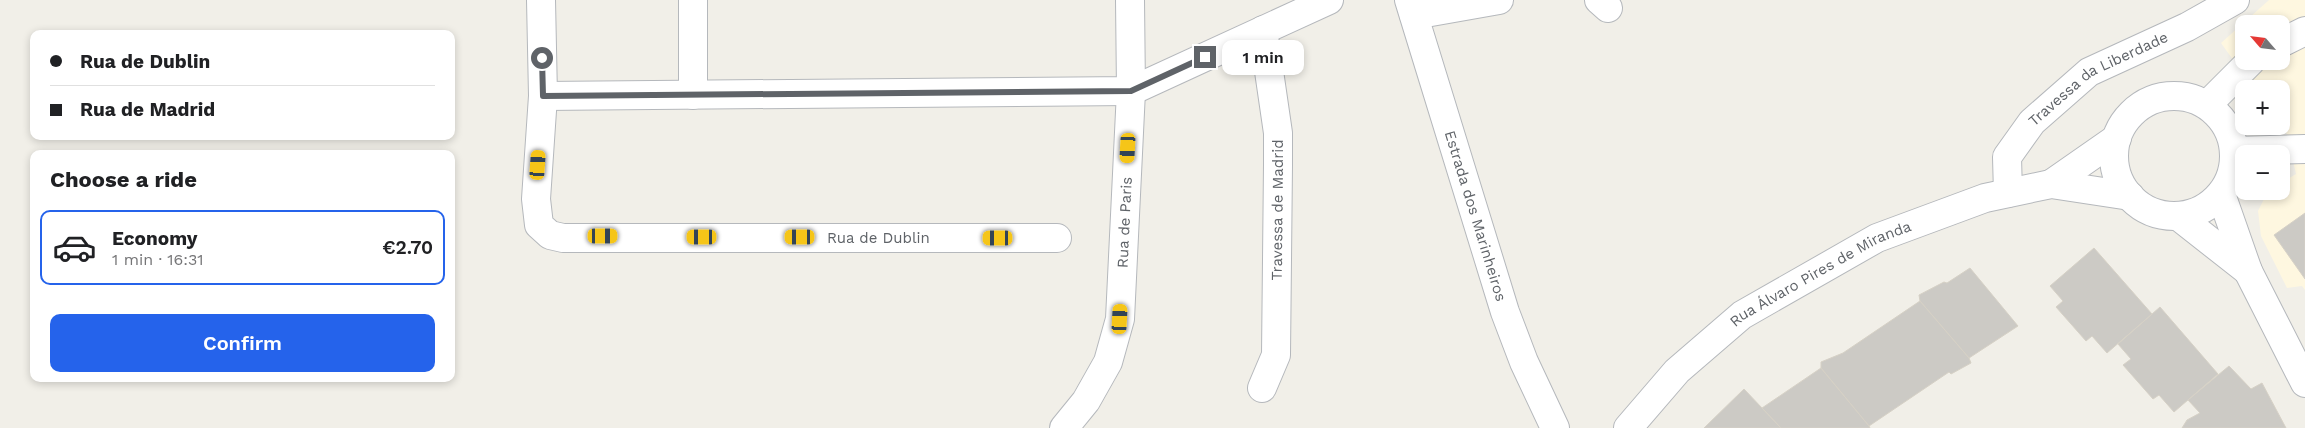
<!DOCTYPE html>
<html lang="en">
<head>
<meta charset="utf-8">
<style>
  body { margin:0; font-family:"Work Sans",sans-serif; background:#f6f6f6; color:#202124; height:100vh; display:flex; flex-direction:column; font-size:19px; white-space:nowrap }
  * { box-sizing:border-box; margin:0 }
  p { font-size:16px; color:#757577 }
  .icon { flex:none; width:28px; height:28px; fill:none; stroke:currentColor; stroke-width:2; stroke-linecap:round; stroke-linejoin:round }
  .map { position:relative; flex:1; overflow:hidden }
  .sheet { position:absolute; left:30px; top:150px; width:425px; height:232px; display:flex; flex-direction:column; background:#fff; border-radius:10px; box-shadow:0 2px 8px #0003 }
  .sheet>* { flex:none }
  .hud { position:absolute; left:30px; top:30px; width:425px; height:110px; border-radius:10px; box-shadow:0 2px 8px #0003; display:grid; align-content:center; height:110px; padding:0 20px; background:#fff }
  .needle { width:32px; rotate:298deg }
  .fabs { position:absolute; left:2235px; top:15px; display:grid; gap:10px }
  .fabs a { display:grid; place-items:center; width:55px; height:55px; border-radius:10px; background:#fff; box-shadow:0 2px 8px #0003; font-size:25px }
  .end { position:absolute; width:22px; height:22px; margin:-11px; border:6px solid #5f6368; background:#fff; box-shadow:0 0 0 2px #fff }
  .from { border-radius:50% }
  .bubble { position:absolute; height:35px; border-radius:10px; background:#fff; box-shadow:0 2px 8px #0003; font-size:16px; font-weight:600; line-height:35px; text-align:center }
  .car { position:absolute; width:15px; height:30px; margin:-15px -8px; border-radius:6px; box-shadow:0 0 4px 1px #0007; background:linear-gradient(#f5c518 24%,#345 0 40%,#f5c518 0 76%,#345 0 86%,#f5c518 0) }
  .hud b { display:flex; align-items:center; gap:18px; height:48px; font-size:19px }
  .hud b+b { border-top:1px solid #e0e0e0 }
  .hud i { width:12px; height:12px; background:#202124 }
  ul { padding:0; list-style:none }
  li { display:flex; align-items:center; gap:15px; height:75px; margin:0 10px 8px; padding:0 10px; border:2px solid transparent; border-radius:10px }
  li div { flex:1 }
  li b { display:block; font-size:19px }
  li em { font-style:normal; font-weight:600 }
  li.on { border-color:#2563eb }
  li>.icon { width:45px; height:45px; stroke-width:1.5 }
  h2 { padding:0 20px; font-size:22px; line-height:60px }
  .action { display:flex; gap:10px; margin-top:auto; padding:10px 20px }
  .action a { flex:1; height:58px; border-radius:10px; background:#2563eb; color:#fff; font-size:20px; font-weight:600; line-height:58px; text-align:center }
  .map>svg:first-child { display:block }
</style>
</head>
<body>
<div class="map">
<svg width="2305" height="428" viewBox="0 0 2305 428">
  <rect width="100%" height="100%" fill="#f1efe8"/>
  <path fill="#fef7e0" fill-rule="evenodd" d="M2269,0H2305V290L2302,286L2287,288L2261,236L2258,211L2267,193L2281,191V183L2296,174L2287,134L2281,126V89H2254L2221,43ZM2244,24H2281V61H2244Z"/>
  <path fill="#cccac5" stroke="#d6d1c6" d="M2305,213V279L2274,235Z
    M2094,248L2152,314L2107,353L2092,336L2086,341L2056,307L2063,301L2050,286Z
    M1970,268L2018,326L1969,358L1920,301L1919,295L1944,282L1947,283Z
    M1920,301L1969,358L1971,363L1951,374L1949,372L1869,426L1821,368V362L1843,353Z
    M2160,307L2218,374L2174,412L2159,395L2153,399L2123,365L2131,359L2118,344Z
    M2229,366L2251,389L2262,383L2286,428H2182L2187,420L2200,413L2188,400Z
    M1821,368L1869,426L1870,428H1781L1762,408Z
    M1744,389L1781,428H1704Z"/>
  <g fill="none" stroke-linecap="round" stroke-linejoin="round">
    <defs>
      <g id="minor">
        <path id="s1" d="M541,0L543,96L536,199L539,225L550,235L563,238H1057"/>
        <path d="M693,0V95"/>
        <path id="s2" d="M1409,0L1505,312L1524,362L1555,428"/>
        <path d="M1599,0L1608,8"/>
        <path d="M1414,15L1499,0"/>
        <path d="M2281,43L2305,31"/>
        <path d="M543,96L1131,91L1329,0"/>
        <circle cx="2174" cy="156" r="60"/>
        <path d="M2207,105L2251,61"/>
        <path d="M2234,151L2305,149"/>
        <path d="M2051,184L2117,138"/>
        <path id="s3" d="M2008,193L2007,157L2032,122L2089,72L2187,27L2235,0"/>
        <path d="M2221,194L2248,271L2305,383"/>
        <path d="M2178,216L2248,271"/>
        <path id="s4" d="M1262,388L1276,355L1278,165V133L1263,30"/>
        <path id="s5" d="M1064,428L1086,401L1108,362L1120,319L1131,91L1130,0"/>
        <path id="s6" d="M1628,428L1677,371L1742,315L1877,238L1985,198L2051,184L2130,196"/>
      </g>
    </defs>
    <use href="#minor" stroke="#b5b8bc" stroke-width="30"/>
    <use href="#minor" stroke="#fff" stroke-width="28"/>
  </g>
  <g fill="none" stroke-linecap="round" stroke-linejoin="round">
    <path stroke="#5f6368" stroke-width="6" d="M542,58L543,96L1131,91L1205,57"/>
  </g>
  <g text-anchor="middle" stroke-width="5" stroke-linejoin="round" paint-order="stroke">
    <g font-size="15" fill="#5f6368" stroke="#fff">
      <text dy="5" stroke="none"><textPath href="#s3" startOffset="159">Travessa da Liberdade</textPath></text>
      <text dy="5" stroke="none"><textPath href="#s4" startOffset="181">Travessa de Madrid</textPath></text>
      <text dy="5" stroke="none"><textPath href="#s2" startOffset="226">Estrada dos Marinheiros</textPath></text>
      <text dy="5" stroke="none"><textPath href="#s5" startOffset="221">Rua de Paris</textPath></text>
      <text dy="5" stroke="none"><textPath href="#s1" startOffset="569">Rua de Dublin</textPath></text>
      <text dy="5" stroke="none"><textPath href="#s6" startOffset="250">Rua Álvaro Pires de Miranda</textPath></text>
    </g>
  </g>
</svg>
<div class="fabs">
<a><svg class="needle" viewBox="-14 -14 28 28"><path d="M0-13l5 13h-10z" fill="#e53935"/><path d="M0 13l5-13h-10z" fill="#757577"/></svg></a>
<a>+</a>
<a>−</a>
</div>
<i class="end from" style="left:542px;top:58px"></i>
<i class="end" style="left:1205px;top:57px"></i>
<div class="bubble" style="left:1222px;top:40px;width:82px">1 min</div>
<i class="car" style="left:1128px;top:148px;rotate:183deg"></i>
<i class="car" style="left:538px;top:165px;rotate:4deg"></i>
<i class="car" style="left:603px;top:236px;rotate:90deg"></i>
<i class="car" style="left:702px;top:237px;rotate:270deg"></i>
<i class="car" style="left:800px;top:237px;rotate:270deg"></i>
<i class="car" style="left:998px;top:238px;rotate:270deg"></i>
<i class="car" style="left:1120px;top:319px;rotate:3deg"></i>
<div class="hud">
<b><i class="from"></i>Rua de Dublin</b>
<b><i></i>Rua de Madrid</b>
</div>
<section class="sheet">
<h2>Choose a ride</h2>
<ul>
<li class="on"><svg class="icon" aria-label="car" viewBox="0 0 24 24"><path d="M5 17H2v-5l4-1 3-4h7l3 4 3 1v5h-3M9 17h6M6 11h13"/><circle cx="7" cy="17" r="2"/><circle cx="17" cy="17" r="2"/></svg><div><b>Economy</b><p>1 min · 16:31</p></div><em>€2.70</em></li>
</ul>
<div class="action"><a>Confirm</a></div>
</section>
</div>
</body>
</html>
